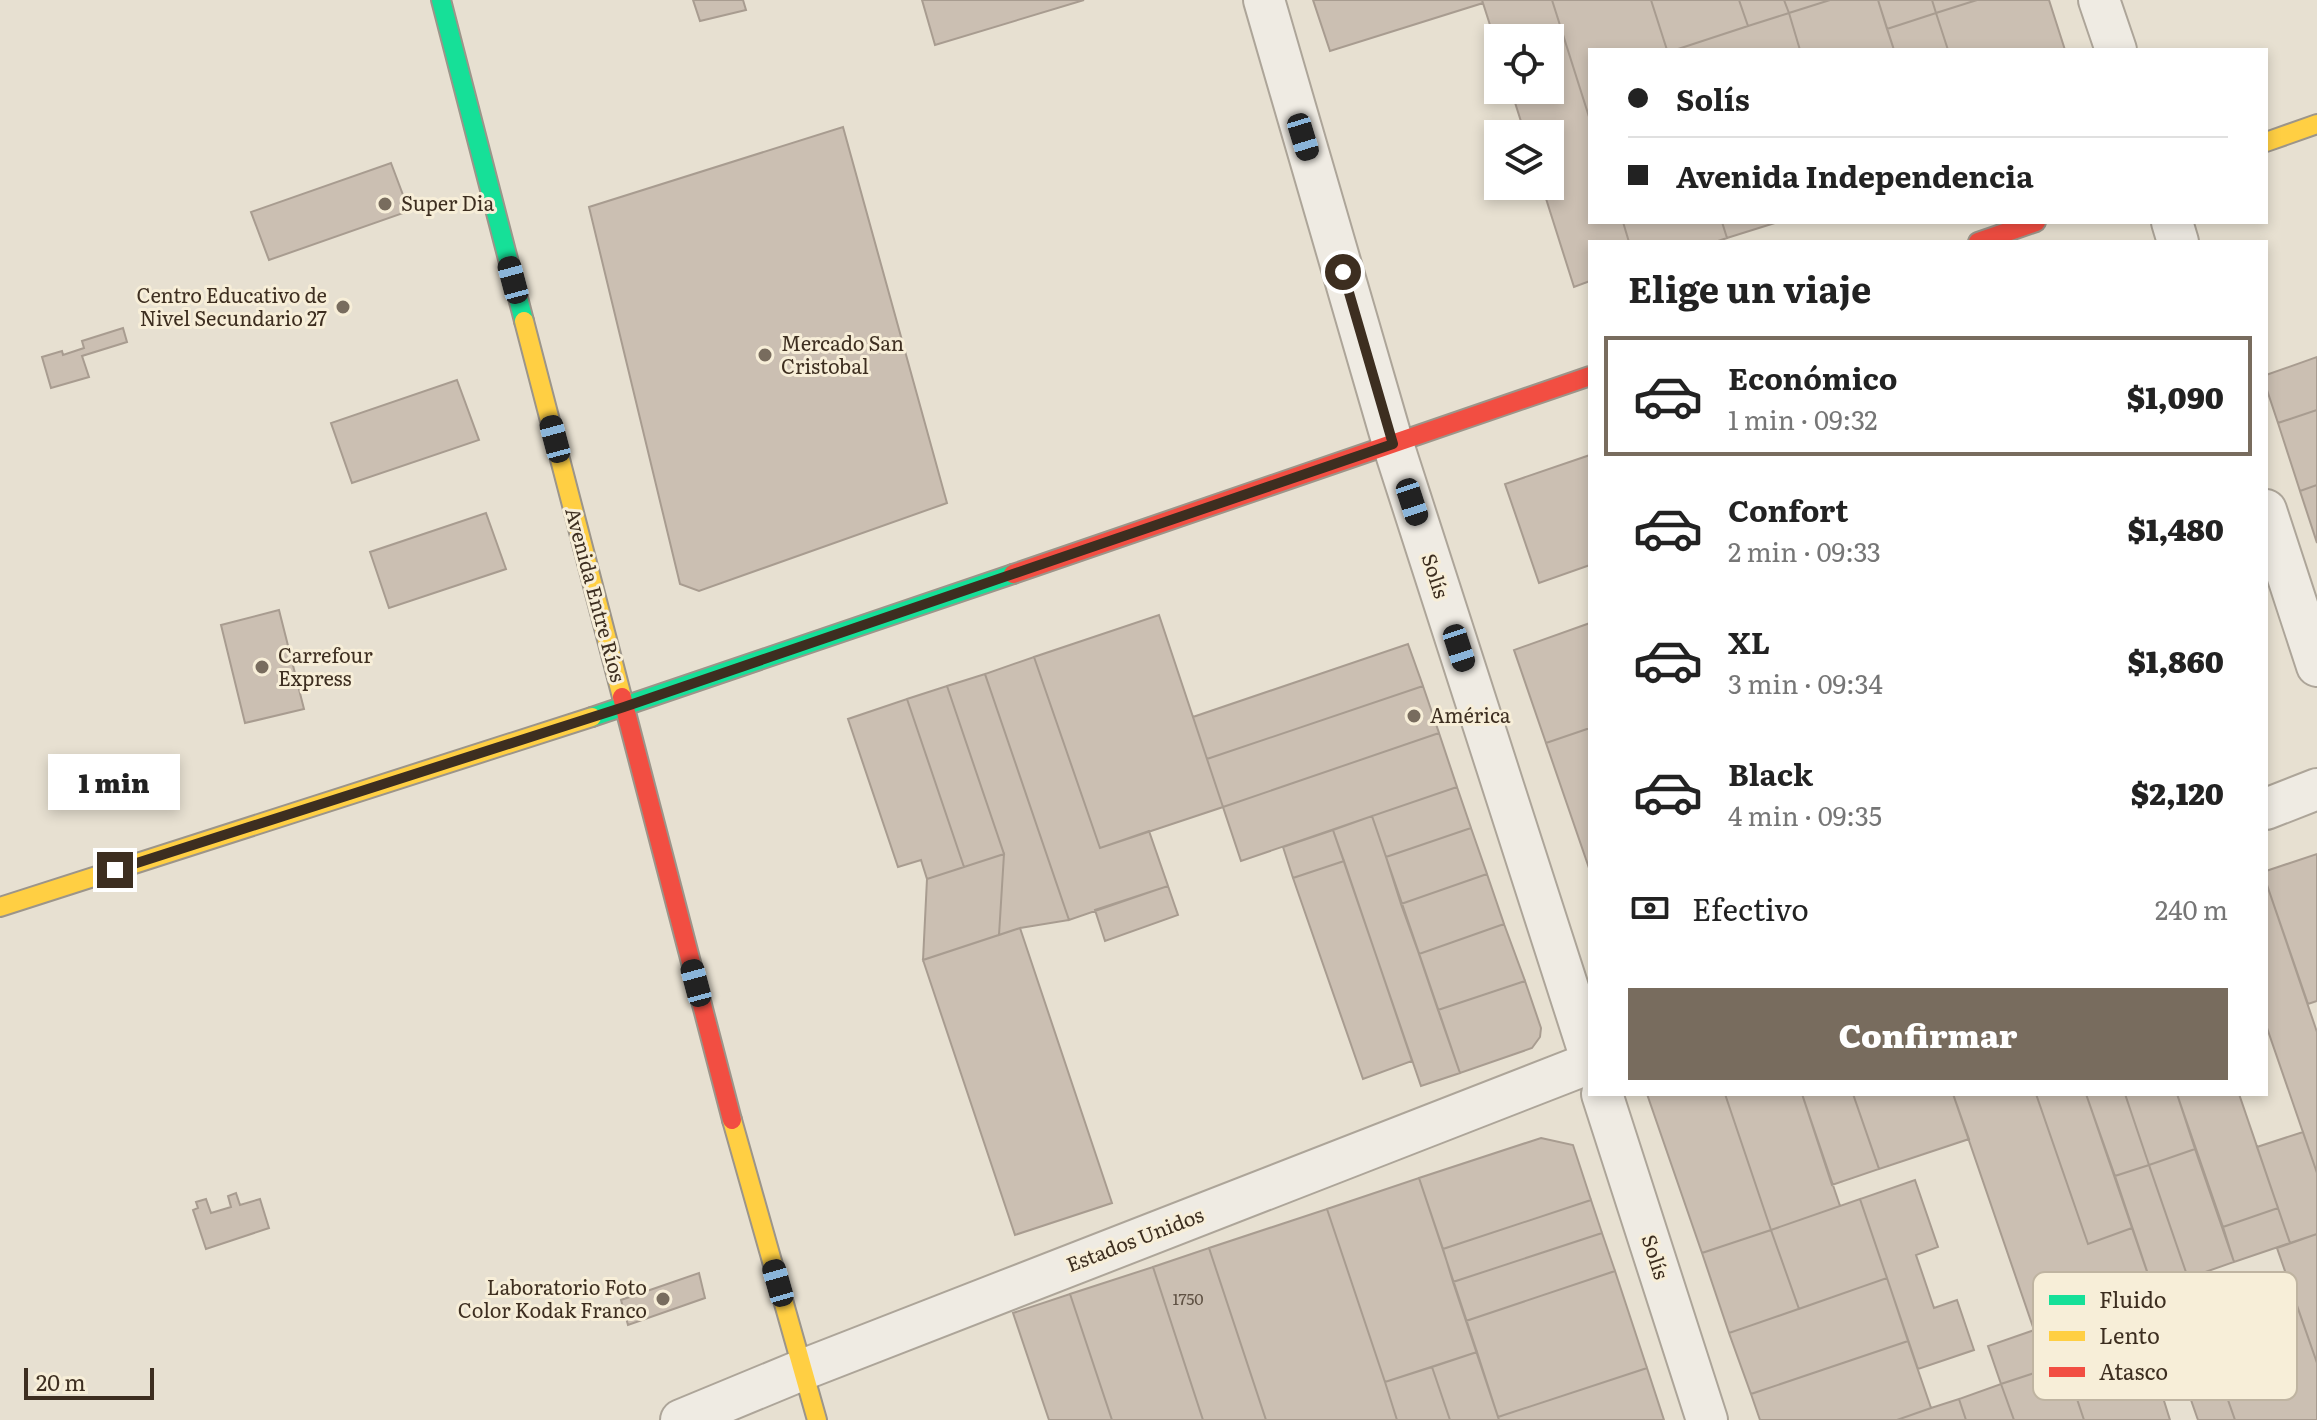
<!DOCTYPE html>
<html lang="es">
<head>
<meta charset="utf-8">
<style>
  body { margin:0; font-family:Literata,serif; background:#f2f2f2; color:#222; height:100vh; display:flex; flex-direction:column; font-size:30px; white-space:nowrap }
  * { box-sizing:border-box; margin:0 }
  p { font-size:26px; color:#767676 }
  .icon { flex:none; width:44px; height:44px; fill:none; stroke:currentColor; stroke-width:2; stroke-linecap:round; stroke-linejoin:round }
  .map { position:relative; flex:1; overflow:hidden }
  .panel { position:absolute; left:1588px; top:240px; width:680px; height:856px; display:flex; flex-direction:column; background:#fff; border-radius:0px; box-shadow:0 4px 12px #0003 }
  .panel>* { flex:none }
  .guide { position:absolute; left:1588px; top:48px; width:680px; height:176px; border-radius:0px; box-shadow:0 4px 12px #0003; display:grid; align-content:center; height:176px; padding:0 40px; background:#fff }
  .fabs { position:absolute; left:1484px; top:24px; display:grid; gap:16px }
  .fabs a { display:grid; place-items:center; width:80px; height:80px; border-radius:0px; background:#fff; box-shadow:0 4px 12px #0003; font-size:40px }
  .scale { position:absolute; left:24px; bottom:20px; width:130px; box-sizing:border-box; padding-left:8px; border:4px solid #3d2e20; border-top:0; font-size:22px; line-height:28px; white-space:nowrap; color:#3d2e20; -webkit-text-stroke:6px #f7eed8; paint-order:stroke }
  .end { position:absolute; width:36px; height:36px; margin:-18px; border:10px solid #3d2e20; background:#fff; box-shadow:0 0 0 4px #fff }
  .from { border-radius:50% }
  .bubble { position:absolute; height:56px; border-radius:0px; background:#fff; box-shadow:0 4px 12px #0003; font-size:26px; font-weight:800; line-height:56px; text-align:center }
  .car { position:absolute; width:24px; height:48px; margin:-24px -12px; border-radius:10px; box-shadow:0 0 6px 2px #0007; background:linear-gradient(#222 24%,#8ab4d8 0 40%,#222 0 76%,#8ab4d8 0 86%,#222 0) }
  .guide b { display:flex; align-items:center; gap:28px; height:76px; font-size:30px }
  .guide b+b { border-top:2px solid #e0e0e0 }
  .guide i { width:20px; height:20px; background:#222 }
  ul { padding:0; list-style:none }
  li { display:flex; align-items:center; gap:24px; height:120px; margin:0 16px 12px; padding:0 24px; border:4px solid transparent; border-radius:0px }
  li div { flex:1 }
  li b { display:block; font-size:30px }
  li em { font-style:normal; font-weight:800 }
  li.selected { border-color:#786c5e }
  li>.icon { width:72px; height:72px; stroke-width:1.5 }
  h2 { padding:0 40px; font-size:36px; line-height:96px }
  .pay { display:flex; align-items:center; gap:20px; height:88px; padding:0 40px; font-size:30px }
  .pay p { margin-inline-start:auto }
  .action { display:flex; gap:16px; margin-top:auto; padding:16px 40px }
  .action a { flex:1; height:92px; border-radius:0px; background:#786c5e; color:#fff; font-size:32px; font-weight:800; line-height:92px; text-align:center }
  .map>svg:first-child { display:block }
</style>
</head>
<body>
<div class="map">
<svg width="2317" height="1420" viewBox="0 0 2317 1420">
  <rect width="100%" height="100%" fill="#e7e0d1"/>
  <path fill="#cbbfb2" stroke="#a89c90" stroke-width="2" d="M693,0H743L746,10L700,21Z
    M922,0H1084L935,45Z
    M1313,0H1482L1483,3L1330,51Z
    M1482,0H1552L1590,120V222H1623L1629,242H1590V281L1574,287L1542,186H1550V134H1525L1511,90H1550V38H1498V50Z
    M1552,0H1651L1667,50H1590V120Z
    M1651,0H1739L1748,26L1675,50H1667Z
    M1739,0H1784L1789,13L1748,26Z
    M1784,0H1830L1789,13Z
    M1830,0H1878L1894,50H1800L1789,13Z
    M1878,0H1932L1936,13L1887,29Z
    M1932,0H1977L1936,13Z
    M1977,0H2049L2065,50H1948L1936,13Z
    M1789,13L1800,50H1675L1748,26Z
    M1936,13L1948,50H1894L1887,29Z
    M843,127L947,503L699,591L680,584L589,207Z
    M391,163L409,211L269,260L251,212Z
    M1623,222H1722L1727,238L1715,242H1629Z
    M1722,222H1778L1727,238Z
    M123,328L127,342L82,356L89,377L51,388L42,357L62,351L63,355L84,348L82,341Z
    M2317,357V410L2278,423L2266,387V375Z
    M457,380L479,440L352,483L331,423Z
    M2317,410V485L2300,491L2278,423Z
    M1590,455V565L1539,583L1505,484Z
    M2317,485V543L2300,491Z
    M486,513L506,569L389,608L370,552Z
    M279,610L304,709L245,723L221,625Z
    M1159,615L1223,807L1100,848L1034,657Z
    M1590,623V728L1546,743L1514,650Z
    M1408,644L1423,686L1207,759L1193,717Z
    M1034,657L1100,848L1149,831L1168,886L1069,920L985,674Z
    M985,674L1069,920L1020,928L999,935L1004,854L947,686Z
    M947,686L1004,854L964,867L907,699Z
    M1423,686L1439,733L1223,807L1207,759Z
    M907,699L964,867L927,879L921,860L898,867L848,719Z
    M1590,728V871L1546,743Z
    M1439,733L1457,787L1241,861L1223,807Z
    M1457,787L1471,828L1386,857L1372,816Z
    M1372,816L1460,1073L1421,1086L1333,830Z
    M1471,828L1487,874L1401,904L1386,857Z
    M1333,830L1344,861L1293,878L1283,847Z
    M1004,854L999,935L923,960L927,879Z
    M2317,854V1001L2308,1004L2266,882V871Z
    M1344,861L1412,1061L1363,1079L1293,878Z
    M1487,874L1504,924L1419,954L1401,904Z
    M2266,882L2317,1032V1173L2266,1025Z
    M1168,886L1178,915L1105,941L1095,910Z
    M1504,924L1525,981L1438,1010L1419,954Z
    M1020,928L1112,1203L1015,1235L923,960Z
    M1525,981L1541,1028L1540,1037L1532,1048L1460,1073L1438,1010Z
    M1647,1094H1725L1771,1230L1702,1253Z
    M1725,1094H1802L1840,1206L1771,1230Z
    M1802,1094H1853L1879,1169L1832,1185Z
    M1853,1094H1953L1969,1139L1879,1169Z
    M1953,1094H2036L2088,1244L2132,1228L2153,1289L2034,1330Z
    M2036,1094H2086L2132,1228L2088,1244Z
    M2086,1094H2125L2149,1165L2115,1176Z
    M2125,1094H2177L2195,1149L2149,1165Z
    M2177,1094H2239L2278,1208L2223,1227Z
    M2303,1132L2317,1173V1234L2290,1243L2257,1147Z
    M1541,1138L1573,1145L1591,1200L1443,1249L1419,1178Z
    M2195,1149L2234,1262L2188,1278L2149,1165Z
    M2149,1165L2188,1278L2153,1289L2115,1176Z
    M1419,1178L1477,1352L1385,1382L1327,1209Z
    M1915,1180L1938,1247L1916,1255L1934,1308L1957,1300L1974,1350L1918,1369L1860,1199Z
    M236,1193L240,1205L260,1199L269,1228L206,1249L193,1210L198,1208L196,1202L206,1199L211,1213L231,1207L228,1196Z
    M1860,1199L1887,1278L1799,1309L1771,1230Z
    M1591,1200L1602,1233L1453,1282L1443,1249Z
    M2278,1208L2290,1243L2234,1262L2223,1227Z
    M1327,1209L1385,1382L1397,1420H1266L1209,1248Z
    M1771,1230L1799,1309L1729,1333L1702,1253Z
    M1602,1233L1615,1271L1466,1321L1453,1282Z
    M2317,1234V1363L2277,1248Z
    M1209,1248L1266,1420H1203L1153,1267Z
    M1153,1267L1203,1420H1112L1070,1294Z
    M1615,1271L1647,1368L1498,1417L1466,1321Z
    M699,1273L705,1298L628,1325L621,1300Z
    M1887,1278L1908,1341L1751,1394L1729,1333Z
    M2289,1283L2317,1363V1420H2235L2198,1314Z
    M2153,1289L2184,1380L2160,1388L2170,1420H2084L2065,1363L2001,1384L1988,1346Z
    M1070,1294L1112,1420H1049L1013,1313Z
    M2198,1314L2235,1420H2198L2184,1380L2165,1325Z
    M1908,1341L1931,1408L1897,1420H1760L1751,1394Z
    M1477,1352L1499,1420H1450L1432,1367Z
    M2065,1363L2084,1420H2014L2001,1384Z
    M1432,1367L1450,1420H1397L1385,1382Z
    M1647,1368L1664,1420H1499L1498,1417Z
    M2001,1384L2014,1420H1966L1959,1399Z
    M1959,1399L1966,1420H1897L1931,1408Z"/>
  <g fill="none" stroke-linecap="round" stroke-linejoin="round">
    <defs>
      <path id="street" d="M1264,0L1393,444L1590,1056
        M2099,0L2116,50
        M2172,222L2178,242
        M2266,510L2317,666
        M2266,809L2317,789
        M1602,1094L1707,1420
        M681,1420L802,1370L1590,1063"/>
      <path id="fast" d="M441,0L524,321
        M592,717L1013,574"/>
      <path id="slow" d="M2266,142L2317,124
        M524,321L622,697
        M0,907L592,717
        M732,1120L817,1420"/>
      <path id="jam" d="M1978,242L2036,222
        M1013,574L1590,376
        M622,697L732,1120"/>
    </defs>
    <use href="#street" stroke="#ada599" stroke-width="44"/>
    <use href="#fast" stroke="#9c958a" stroke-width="22"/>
    <use href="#slow" stroke="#9c958a" stroke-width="22"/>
    <use href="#jam" stroke="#9c958a" stroke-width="22"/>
    <use href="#street" stroke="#efebe3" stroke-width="40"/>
    <use href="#fast" stroke="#16e098" stroke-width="18"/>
    <use href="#slow" stroke="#ffcf43" stroke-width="18"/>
    <use href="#jam" stroke="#f24e42" stroke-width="18"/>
  </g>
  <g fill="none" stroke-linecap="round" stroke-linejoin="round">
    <path stroke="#3d2e20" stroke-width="10" d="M115,870L624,707L1393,444L1343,272"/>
  </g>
  <g fill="#786c5e" stroke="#f7eed8" stroke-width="3">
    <circle cx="385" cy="204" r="8"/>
    <circle cx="343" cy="307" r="8"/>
    <circle cx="765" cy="355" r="8"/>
    <circle cx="262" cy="667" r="8"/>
    <circle cx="1414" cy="716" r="8"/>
    <circle cx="663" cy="1299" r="8"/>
  </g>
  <g text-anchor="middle" stroke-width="6" stroke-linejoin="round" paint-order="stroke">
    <g font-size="16" fill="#605244">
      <text x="1188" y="1305">1750</text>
    </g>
    <g font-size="20" fill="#3d2e20" stroke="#f7eed8" text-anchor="start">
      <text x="401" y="211">Super Dia</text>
      <text x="327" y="303" text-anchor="end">Centro Educativo de<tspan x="327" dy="23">Nivel Secundario 27</tspan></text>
      <text x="781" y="351">Mercado San<tspan x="781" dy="23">Cristobal</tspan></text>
      <text x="278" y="663">Carrefour<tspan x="278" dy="23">Express</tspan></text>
      <text x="1430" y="723">América</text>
      <text x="647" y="1295" text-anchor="end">Laboratorio Foto<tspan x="647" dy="23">Color Kodak Franco</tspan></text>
    </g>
    <g font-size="20" fill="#3d2e20" stroke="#f7eed8">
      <text transform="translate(1435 576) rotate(72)" y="7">Solís</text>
      <text transform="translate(595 595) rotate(75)" y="7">Avenida Entre Ríos</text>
      <text transform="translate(1135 1240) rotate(-21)" y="7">Estados Unidos</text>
      <text transform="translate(1655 1257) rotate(72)" y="7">Solís</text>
    </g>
  </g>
  <rect x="2033" y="1272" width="264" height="128" rx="12" fill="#f7eed8" stroke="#bfb4a1" stroke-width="2"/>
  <rect x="2049" y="1295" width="36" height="10" fill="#16e098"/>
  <rect x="2049" y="1331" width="36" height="10" fill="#ffcf43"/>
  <rect x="2049" y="1367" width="36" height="10" fill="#f24e42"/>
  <g font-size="22" fill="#3d2e20">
    <text x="2099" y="1308">Fluido</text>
    <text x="2099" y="1344">Lento</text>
    <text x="2099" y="1380">Atasco</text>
  </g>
</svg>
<div class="fabs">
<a><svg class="icon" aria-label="locate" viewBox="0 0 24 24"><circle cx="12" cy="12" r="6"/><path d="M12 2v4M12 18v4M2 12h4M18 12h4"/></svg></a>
<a><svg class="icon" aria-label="layers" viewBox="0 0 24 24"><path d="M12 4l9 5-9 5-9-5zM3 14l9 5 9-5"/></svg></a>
</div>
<div class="scale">20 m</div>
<i class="end from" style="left:1343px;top:272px"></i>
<i class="end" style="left:115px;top:870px"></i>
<div class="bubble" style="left:48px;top:754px;width:132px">1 min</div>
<i class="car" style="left:1303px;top:137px;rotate:163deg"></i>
<i class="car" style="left:513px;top:280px;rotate:345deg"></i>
<i class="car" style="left:555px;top:439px;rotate:345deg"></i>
<i class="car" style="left:1412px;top:502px;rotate:162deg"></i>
<i class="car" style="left:1459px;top:648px;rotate:162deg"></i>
<i class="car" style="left:696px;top:983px;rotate:345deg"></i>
<i class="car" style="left:778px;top:1283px;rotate:344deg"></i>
<div class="guide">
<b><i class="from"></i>Solís</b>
<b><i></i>Avenida Independencia</b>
</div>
<section class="panel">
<h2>Elige un viaje</h2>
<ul>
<li class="selected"><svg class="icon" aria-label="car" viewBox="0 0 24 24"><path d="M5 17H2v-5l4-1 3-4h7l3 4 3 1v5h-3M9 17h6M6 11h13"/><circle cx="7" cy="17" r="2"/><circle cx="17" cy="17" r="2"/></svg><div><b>Económico</b><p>1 min · 09:32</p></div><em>$1,090</em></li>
<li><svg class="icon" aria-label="car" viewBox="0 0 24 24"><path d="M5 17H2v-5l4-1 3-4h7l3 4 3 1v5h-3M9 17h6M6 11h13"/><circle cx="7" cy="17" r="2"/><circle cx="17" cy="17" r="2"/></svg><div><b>Confort</b><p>2 min · 09:33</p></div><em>$1,480</em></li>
<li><svg class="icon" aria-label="car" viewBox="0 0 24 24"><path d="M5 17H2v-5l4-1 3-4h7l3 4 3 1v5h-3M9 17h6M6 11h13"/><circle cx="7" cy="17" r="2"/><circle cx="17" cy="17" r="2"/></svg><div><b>XL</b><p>3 min · 09:34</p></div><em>$1,860</em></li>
<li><svg class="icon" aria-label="car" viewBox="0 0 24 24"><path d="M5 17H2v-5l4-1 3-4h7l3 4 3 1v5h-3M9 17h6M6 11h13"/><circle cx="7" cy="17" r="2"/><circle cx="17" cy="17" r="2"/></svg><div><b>Black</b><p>4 min · 09:35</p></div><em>$2,120</em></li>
</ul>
<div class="pay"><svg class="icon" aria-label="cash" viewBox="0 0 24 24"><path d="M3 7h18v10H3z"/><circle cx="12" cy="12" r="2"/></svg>Efectivo<p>240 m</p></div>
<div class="action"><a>Confirmar</a></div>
</section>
</div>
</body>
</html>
